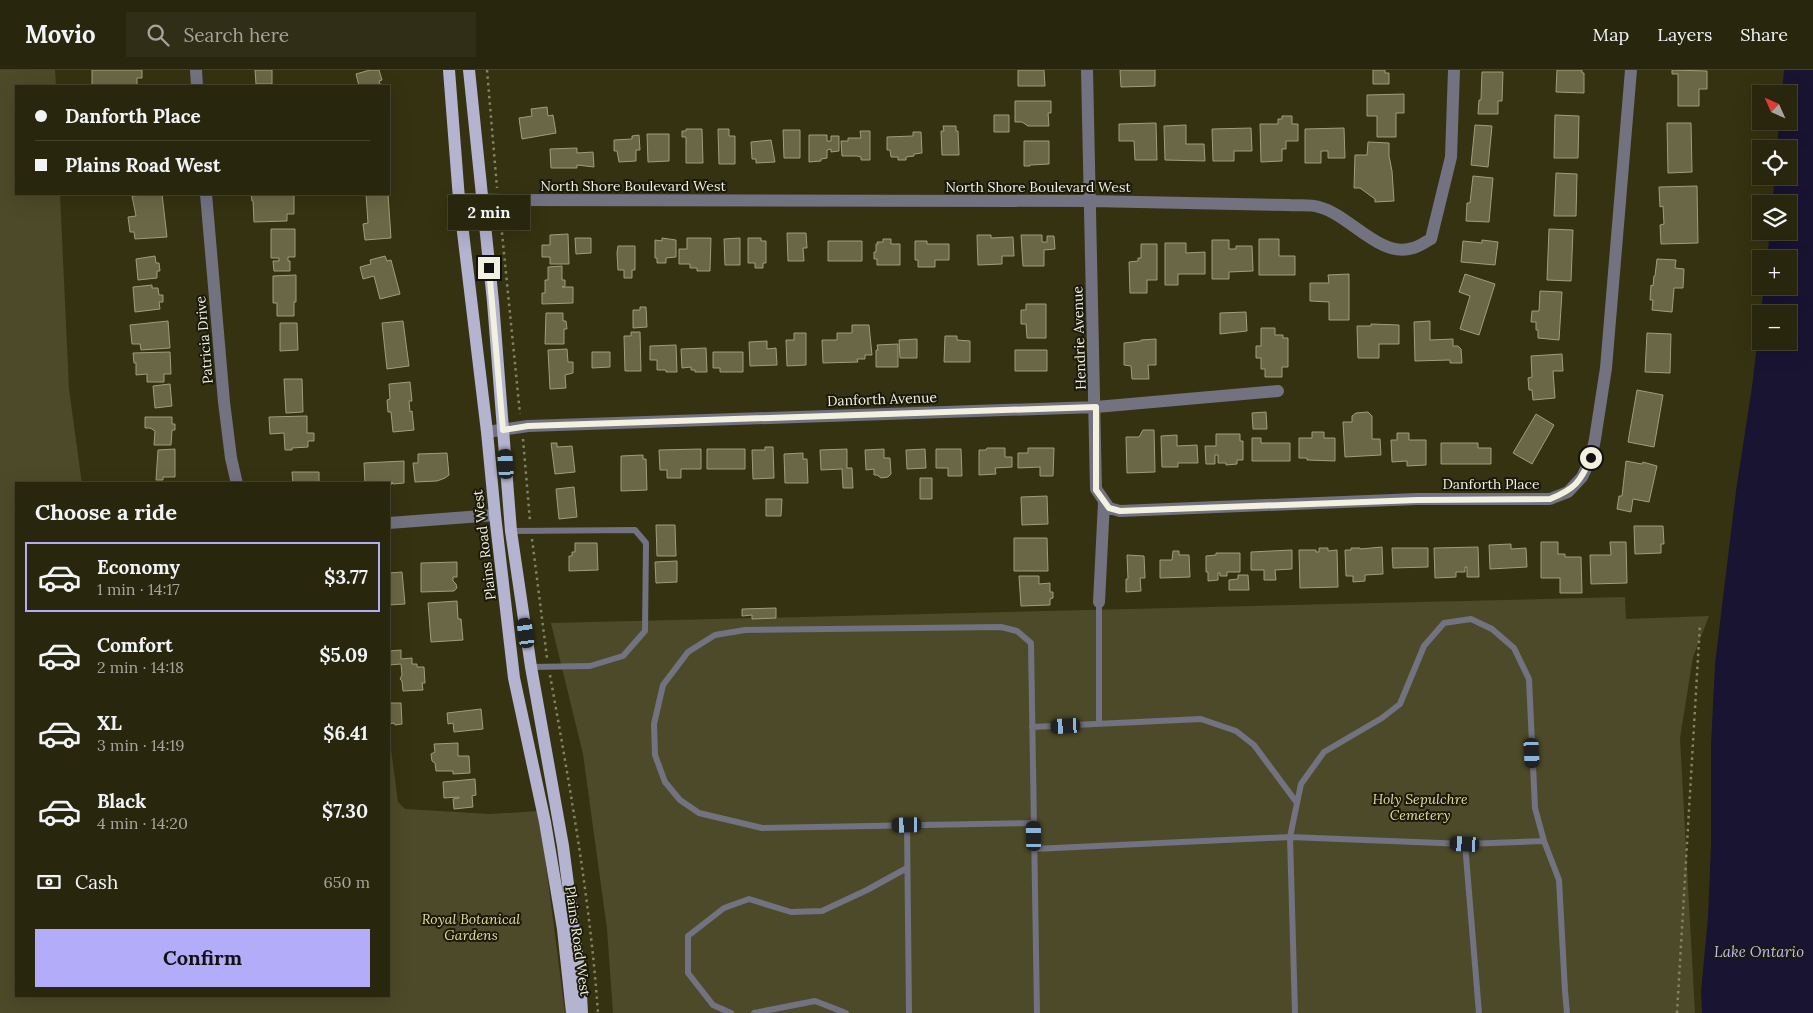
<!DOCTYPE html>
<html lang="en">
<head>
<meta charset="utf-8">
<style>
  body { margin:0; font-family:Lora,serif; background:#302e16; color:#f1f3f6; height:100vh; display:flex; flex-direction:column; font-size:19px; white-space:nowrap }
  * { box-sizing:border-box; margin:0 }
  p { font-size:16px; color:#a5a59d }
  .icon { flex:none; width:28px; height:28px; fill:none; stroke:currentColor; stroke-width:2; stroke-linecap:round; stroke-linejoin:round }
  .map { position:relative; flex:1; overflow:hidden }
  .side { position:absolute; left:15px; top:412px; width:375px; height:515px; display:flex; flex-direction:column; background:#28260d; border-radius:0px; box-shadow:0 5px 20px #0002,0 0 0 1px #44432e }
  .side>* { flex:none }
  .hud { position:absolute; left:15px; top:15px; width:375px; height:110px; border-radius:0px; box-shadow:0 5px 20px #0002,0 0 0 1px #44432e; display:grid; align-content:center; height:110px; padding:0 20px; background:#28260d }
  .needle { width:32px; rotate:315deg }
  .tools { position:absolute; left:1752px; top:15px; display:grid; gap:10px }
  .tools a { display:grid; place-items:center; width:45px; height:45px; border-radius:0px; background:#28260d; box-shadow:0 5px 20px #0002,0 0 0 1px #44432e; font-size:25px }
  .end { position:absolute; width:22px; height:22px; margin:-11px; border:6px solid #f2f1df; background:#111; box-shadow:0 0 0 2px #111 }
  .from { border-radius:50% }
  .bubble { position:absolute; height:35px; border-radius:0px; background:#28260d; box-shadow:0 5px 20px #0002,0 0 0 1px #44432e; font-size:16px; font-weight:700; line-height:35px; text-align:center }
  .car { position:absolute; width:15px; height:30px; margin:-15px -8px; border-radius:6px; box-shadow:0 0 4px 1px #0007; background:linear-gradient(#222 24%,#8ab4d8 0 40%,#222 0 76%,#8ab4d8 0 86%,#222 0) }
  .hud b { display:flex; align-items:center; gap:18px; height:48px; font-size:19px }
  .hud b+b { border-top:1px solid #44432e }
  .hud i { width:12px; height:12px; background:#f1f3f6 }
  ul { padding:0; list-style:none }
  li { display:flex; align-items:center; gap:15px; height:70px; margin:0 10px 8px; padding:0 10px; border:2px solid transparent; border-radius:0px }
  li div { flex:1 }
  li b { display:block; font-size:19px }
  li em { font-style:normal; font-weight:700 }
  li.active { border-color:#b3adf9 }
  li>.icon { width:45px; height:45px; stroke-width:1.5 }
  h2 { padding:0 20px; font-size:22px; line-height:60px }
  .pay { display:flex; align-items:center; gap:12px; height:55px; padding:0 20px; font-size:19px }
  .pay p { margin-inline-start:auto }
  .button { display:flex; gap:10px; margin-top:auto; padding:10px 20px }
  .button a { flex:1; height:58px; border-radius:0px; background:#b3adf9; color:#111; font-size:20px; font-weight:700; line-height:58px; text-align:center }
  header { display:flex; align-items:center; gap:30px; box-sizing:border-box; height:70px; padding:0 25px; background:#28260d; border-bottom:1px solid #44432e }
  header strong { font-size:24px }
  nav { display:flex; gap:28px; margin-inline-start:auto; font-size:18px }
  .search { width:350px; height:45px; background:#302e16; display:flex; align-items:center; gap:12px; box-sizing:border-box; padding:0 18px; border-radius:0px; color:#a5a59d; font-size:19px }
  .map>svg:first-child { display:block }
</style>
</head>
<body>
<header>
<strong>Movio</strong>
<div class="search"><svg class="icon" aria-label="search" viewBox="0 0 24 24"><circle cx="10" cy="10" r="6"/><path d="M15 15l6 6"/></svg>Search here</div>
<nav><a>Map</a><a>Layers</a><a>Share</a></nav>
</header>
<div class="map">
<svg width="1813" height="943" viewBox="0 0 1813 943">
  <rect width="100%" height="100%" fill="#353211"/>
  <path fill="#4d4a29" d="M0,0H55L56,16H16V124H60L69,319L82,414H16V926H389V664L398,732L405,739L490,744L539,741L565,943H0Z
    M1625,527L1626,549L1709,546L1693,587L1680,668L1695,943H613L607,859L583,684L551,553Z"/>
  <path fill="#181432" fill-rule="evenodd" d="M1784,0H1813V943H1702L1701,921L1708,848L1711,776V676L1715,594L1736,421L1752,317L1764,216H1789V189H1767L1770,161H1789V134H1772L1775,106H1789V79H1777L1779,51H1789V24H1782ZM1761,244H1789V271H1761Z"/>
  <path fill="#6a6746" stroke="#a09d79" d="M92,0H142V8H137V16H92Z
    M255,0H272V14H256Z
    M370,0H379L382,10L379,11L381,16H359L356,4Z
    M1018,0H1044L1045,16H1018Z
    M1120,0H1155V16L1121,17Z
    M1373,0H1385V3H1389V14H1373Z
    M1557,0H1582V3H1584V23L1556,22Z
    M1672,0L1707,1V19H1699V36H1678V4H1672Z
    M1482,2H1503L1502,31H1498V44H1478L1479,30H1481Z
    M1404,24V43H1396V67H1377V46H1367V25Z
    M1015,31H1051V43H1048L1049,56H1028L1022,52H1015Z
    M547,37L548,46L553,45L556,63L522,69L519,48L532,46L531,39Z
    M994,45H1009V62H994Z
    M1555,45L1579,46L1578,88H1554Z
    M1282,46H1292V54H1298V71H1286V79H1282V91L1261,92L1260,54H1278V49H1282Z
    M1156,53L1157,90H1135L1134,71H1119V54Z
    M1667,53H1691L1692,102L1668,103Z
    M1186,55V74H1204L1205,91L1165,90L1164,56Z
    M1475,55L1492,56L1488,97L1471,95Z
    M943,56H956V61H958L959,85H942L941,61H944Z
    M1251,58L1252,81H1234V91H1213L1212,59Z
    M1344,58L1345,88H1328V81H1321V93H1305V59Z
    M686,59H702L703,93H686V67H682V61H686Z
    M718,59H729V66H735V94H719Z
    M783,60H800V88H784Z
    M860,61H870V90H861V87L857,86H842L841,71H848V68H861Z
    M913,62H921L922,83L914,84V86L906,87V90H898V87H891L890,80H887V67L913,66Z
    M647,64H669V91L648,92Z
    M639,65L640,80H636V91L619,92L617,81H614V70L632,69V66Z
    M809,65H827V71H831V66H839V81L831,82V79L827,80V88L821,89V91L809,92Z
    M771,70L775,92L756,93V89H752L751,72Z
    M1024,71H1049V94L1030,95V96H1024Z
    M1368,72L1389,73V86L1392,101L1394,131L1375,132V129L1360,118H1354L1355,85H1367Z
    M577,78V83L593,82L594,97L577,95V98H551L550,79Z
    M1556,103L1577,104L1576,146H1554Z
    M1473,106L1493,108L1489,152L1466,151L1467,133H1470Z
    M1697,116L1698,173L1661,174L1660,155L1664,154L1663,136L1660,137L1659,117Z
    M153,124H162L167,167L135,169L134,162H130L128,147L136,146L132,126Z
    M251,124H294V144H287V151L254,152L253,131H252Z
    M366,124H388L391,168L365,170L363,154L368,153Z
    M271,159H295V187H288V191H290V201H274L273,191H279V188H271Z
    M1549,159L1573,160L1571,211L1547,210Z
    M787,163H806L807,178H803L804,191H788Z
    M568,164L569,194H550V187H542V175H550V165Z
    M977,165H991V168L1013,167L1014,186H1002V194L978,195Z
    M1021,165H1042V172H1047V166H1054L1055,179L1044,180V196H1023Z
    M575,168H591V183L576,184Z
    M662,168L676,170V187L666,188V193H657V188H655V170L662,171Z
    M687,168H711L710,201H697V198H690V194H679V179H687Z
    M740,168V195H725L724,169Z
    M748,168H761V171H766V193H763V198H755V193H748Z
    M883,169H891V174H900V195H877V189H874V182H876V174H878L877,172H883Z
    M1259,169H1279V186H1295V205H1259Z
    M1212,170H1229V179H1236V176H1252L1253,201L1229,202V209H1212Z
    M1482,170L1498,172L1495,195L1461,192L1463,171L1482,173Z
    M828,171H862V191H828Z
    M915,171H927V174H949V190H935V197H918V190H915Z
    M1165,173H1186V183L1205,182V204H1178V215H1165Z
    M1141,174H1157V210H1147V223H1130L1129,192L1138,191V188H1141Z
    M618,176H635V200H632V208H624V200H618L617,183Z
    M155,186L156,193H159L160,201H157V208L138,210L136,189Z
    M385,186L387,191L391,190L400,224L380,229L374,206L363,209L360,197L371,194L370,190Z
    M1657,189L1676,190L1675,198L1684,199L1683,218H1674L1672,242L1652,240L1653,230H1650L1651,215L1653,216L1654,206H1655Z
    M562,196V210H565V216L562,217H573V233L542,234V223H545V210H548V197Z
    M1349,204V250H1329V232L1310,231V213H1329L1328,205Z
    M1465,204L1495,214L1479,265L1460,259L1470,226L1459,222Z
    M296,205V232H294V246H277V233H273V206Z
    M152,215V218H158L159,225H163V232H159L160,239L135,242L133,217Z
    M1540,221L1562,222L1559,270L1538,268V260H1536V252H1531L1532,241H1539Z
    M1026,234H1046V268H1027L1026,254H1021V240H1026Z
    M640,237H646L647,257L633,258V240H640Z
    M1246,242L1247,261L1220,264V243Z
    M546,243H563V251H566L567,259H564V274H545Z
    M168,251L170,278L141,280L140,274H132L130,255Z
    M403,251L409,296L387,299L382,253Z
    M1430,251V270L1453,269V276H1458L1461,279L1462,293H1450V290L1415,291L1414,252Z
    M280,253H297L298,280L280,281Z
    M1371,254L1399,255V274H1379V288H1358L1357,256H1371Z
    M852,255H869L872,285H865V289H857L858,292L823,293L822,270H837V263H852Z
    M1261,258H1275V265H1283V268H1288V297H1282V307H1265V299H1261V288H1256V276H1261Z
    M631,262H640L641,301H625L624,266H631Z
    M794,263H806V295L787,296L786,270H794Z
    M1647,263L1671,264L1670,303L1645,302Z
    M945,266H957V270L970,271V292H944Z
    M917,269V288H900L899,270Z
    M1156,269V295H1148L1149,309H1132L1131,296L1124,295V273L1141,271V270Z
    M767,271V279L776,278L777,295L750,296L749,272Z
    M898,274V297H876V280H878L877,275Z
    M676,275L677,302H666V300H657V290H650V276Z
    M706,278L707,302H695V300H691V297L682,298L681,279Z
    M567,279L568,292H573V303L565,305L566,318L550,319L548,280Z
    M1015,280H1047V301H1015Z
    M170,282L171,304H164V312H147V304L136,305V293H134L133,283Z
    M592,282H610V297L592,298Z
    M713,282H743V302H720V298H713Z
    M1562,284L1563,301H1553L1555,328L1533,330L1532,320H1529L1528,308L1532,307L1531,286Z
    M284,309H302L303,342L286,343Z
    M410,312L412,331H409L410,342L412,341L414,360L393,362L391,342H388L387,330L390,329L389,314Z
    M170,314L172,336L155,338L153,316Z
    M1637,320L1663,325L1654,377L1628,372Z
    M1266,342L1267,359H1253L1252,343Z
    M1368,342L1372,346V369H1380L1381,385L1345,387L1343,352H1352V346L1356,343Z
    M1536,344L1554,355L1532,394L1513,383Z
    M307,346V363H314V371H308V377L292,378V380H285L284,363L270,364L269,347Z
    M145,347H172V354H175V360H172L171,375H154L155,361L150,358H145Z
    M1143,360H1154L1155,402L1127,403L1126,367H1139Z
    M1312,362H1324V368H1335V391L1307,390V388H1299V368H1312Z
    M1397,363H1409V370H1426V395L1407,396V391L1392,392L1391,370H1397Z
    M1216,364H1240V371H1243V390H1237V394L1226,395V393H1218V385H1215V394H1206L1205,376H1216Z
    M1177,365V376L1197,375L1198,393H1178V397H1162L1161,366Z
    M1252,368H1261V373H1290V391H1252Z
    M551,373H557V377L572,376L575,402L555,404Z
    M1441,373H1478V378H1491V394H1441Z
    M765,377H773L774,408L753,409L752,380H765Z
    M987,378H1005V387H1012V397L995,398L996,404L979,405V380H986Z
    M1028,378H1054L1053,406H1040V397L1018,398V383H1028Z
    M175,379V407H163V410H156L158,380Z
    M701,379V399H681V408H667V400H660L659,380Z
    M707,379H745V399H707Z
    M847,379V398H852L853,418H843L842,399L821,400L820,380Z
    M884,379V388H890L891,404L888,407L881,408L877,405H874V399L866,400L865,380Z
    M925,379L926,398L907,399L906,380Z
    M936,379H961L962,406H948V398H936Z
    M447,383L449,405L445,408L437,411L415,412L413,393H418V384Z
    M803,383V389H807L808,413H785L784,384Z
    M643,385V389H646L647,420L621,421V386Z
    M404,391V413L393,414L392,412V414H365L364,393Z
    M1626,391L1642,394L1643,392L1657,396L1649,432L1633,429L1631,442L1617,439L1619,426H1622Z
    M292,402H319V414H293Z
    M920,408H932V429H920Z
    M574,417L577,447L559,449L556,419Z
    M1047,426L1048,454L1022,455L1021,427Z
    M766,429H782L781,446H766Z
    M656,455H675L676,486H657Z
    M1634,456H1663L1664,474H1661V483L1635,484Z
    M1014,468H1047L1048,501H1014Z
    M1541,472H1558V484H1565V487H1581L1582,523H1560V508H1541Z
    M1610,472H1626L1627,513L1591,514L1590,485H1611Z
    M575,473H597L598,500L569,501V486H572V482H575Z
    M1511,474V479L1526,478L1527,497L1490,499L1489,475Z
    M1382,477L1383,504L1365,505V511L1353,512V506H1346L1345,480H1351V478H1360V479Z
    M1478,477L1479,507H1467V497H1465V502H1456V507L1435,508L1434,478Z
    M1319,478H1328V481L1337,480L1338,517L1300,518L1299,480H1316V482H1319Z
    M1392,478H1428V497L1393,498Z
    M1292,480V499L1275,500L1276,510H1264V500H1251V482Z
    M1173,481H1179V485H1189L1190,507L1160,508V490H1172Z
    M1216,483H1240V502H1227V506H1220V503H1218V510L1208,511V502H1206V486L1216,485Z
    M1127,485L1144,486L1145,508H1140L1141,521L1126,522V509H1128Z
    M677,491V512L656,513L655,492Z
    M457,492V507H453V511L456,514L457,518L454,521L421,522V493Z
    M402,502L405,534L389,535V503Z
    M1238,505H1248L1249,520H1229V510L1238,509Z
    M1019,506H1039V514L1050,513V522H1053V528L1050,529V535L1021,536Z
    M457,531L458,549H461L463,570L431,572L428,533Z
    M776,538V548L752,549V545L742,546V539Z
    M401,580V589L412,588V594H417V597H424L425,613H422L423,620L403,621L402,611L400,609L402,605L401,594L389,595V581Z
    M389,633H401L402,654L395,655L394,653L389,654Z
    M481,639L483,659L454,662L453,653L448,654L447,643Z
    M458,673V686H469L470,703L453,704V701H436L435,693L432,691L431,684L435,682L434,674Z
    M475,709L476,725L472,726L473,737L454,739L453,729L459,728V727L444,728L443,712Z"/>
  <g fill="none" stroke-linecap="round" stroke-linejoin="round">
    <path stroke="#848267" stroke-width="2.5" stroke-dasharray="2.5 4" stroke-linecap="butt" d="M487,0L497,118
      M500,143L520,344
      M523,369L530,451
      M532,469L547,588
      M550,605C570,717 590,829 598,943
      M1677,943L1700,554"/>
    <path stroke="#727281" stroke-width="6" d="M511,461L635,460L646,473L645,561L623,586L590,596L531,597
      M1099,654V532
      M1032,657L1201,649L1236,661L1254,675L1297,733
      M1034,753L762,758L699,743L680,730L665,712L655,685L654,654L663,615L688,582L715,565L745,560L1001,557L1017,561L1031,573L1037,943
      M907,755L909,943
      M1465,774L1479,943
      M1034,779L1290,767L1465,774L1544,771
      M731,943L713,935L688,903V866L724,838L749,829L791,842L822,841L867,820L907,798
      M754,943L815,931L846,943
      M1295,943L1290,767L1301,714L1324,682L1382,648L1400,634L1424,576L1444,553L1471,549L1492,559L1514,578L1529,609L1535,738L1544,771L1559,810L1565,921L1567,943"/>
    <path stroke="#727281" stroke-width="12" d="M196,0L197,16
      M1087,0L1096,419L1109,438L1120,441L1417,429H1550L1568,422L1582,407L1591,388L1595,369L1606,298L1631,0
      M206,124L224,332L231,388L237,414
      M459,129L503,130L1090,131L1288,135C1297,136 1310,134 1319,137C1350,145 1380,189 1413,178C1419,177 1425,172 1431,169L1451,87L1454,0
      M487,362L528,356L1096,337L1278,321
      M389,453L495,445
      M1099,532L1104,432"/>
    <path stroke="#b4b3d0" stroke-width="12" d="M449,0L459,129L487,362L495,445L514,608L545,752L563,859L572,943
      M469,0L493,232L511,461L531,597L563,776L580,906L582,943"/>
  </g>
  <g fill="none" stroke-linecap="round" stroke-linejoin="round">
    <path stroke="#f2f1df" stroke-width="6" d="M489,198L503,360L528,356L1096,337V420L1109,438L1120,441L1417,430L1550,429C1575,419 1580,412 1591,388"/>
  </g>
  <g text-anchor="middle" stroke-width="4" stroke-linejoin="round" paint-order="stroke">
    <g font-size="14" fill="#f2f1df" stroke="#1a190b">
      <text x="633" y="121">North Shore Boulevard West</text>
      <text x="1038" y="122">North Shore Boulevard West</text>
      <text transform="translate(1079 268) rotate(-92)" y="5">Hendrie Avenue</text>
      <text transform="translate(204 270) rotate(-95)" y="5">Patricia Drive</text>
      <text transform="translate(882 329) rotate(-2)" y="5">Danforth Avenue</text>
      <text x="1491" y="419">Danforth Place</text>
      <text transform="translate(484 475) rotate(-97)" y="5">Plains Road West</text>
      <text transform="translate(578 871) rotate(82)" y="5">Plains Road West</text>
    </g>
    <g font-size="14" font-style="italic" fill="#e4de9a" stroke="#1a190b">
      <text x="1420" y="734">Holy Sepulchre<tspan x="1420" dy="16">Cemetery</tspan></text>
      <text x="471" y="854">Royal Botanical<tspan x="471" dy="16">Gardens</tspan></text>
    </g>
    <g font-size="15" font-style="italic" fill="#bebaf9" stroke="#1a190b">
      <text x="1759" y="887">Lake Ontario</text>
    </g>
  </g>
</svg>
<div class="tools">
<a><svg class="needle" viewBox="-14 -14 28 28"><path d="M0-13l5 13h-10z" fill="#e53935"/><path d="M0 13l5-13h-10z" fill="#a5a59d"/></svg></a>
<a><svg class="icon" aria-label="locate" viewBox="0 0 24 24"><circle cx="12" cy="12" r="6"/><path d="M12 2v4M12 18v4M2 12h4M18 12h4"/></svg></a>
<a><svg class="icon" aria-label="layers" viewBox="0 0 24 24"><path d="M12 4l9 5-9 5-9-5zM3 14l9 5 9-5"/></svg></a>
<a>+</a>
<a>−</a>
</div>
<i class="end from" style="left:1591px;top:388px"></i>
<i class="end" style="left:489px;top:198px"></i>
<div class="bubble" style="left:448px;top:125px;width:82px">2 min</div>
<i class="car" style="left:506px;top:394px;rotate:356deg"></i>
<i class="car" style="left:526px;top:563px;rotate:352deg"></i>
<i class="car" style="left:1066px;top:656px;rotate:267deg"></i>
<i class="car" style="left:1532px;top:683px;rotate:177deg"></i>
<i class="car" style="left:907px;top:755px;rotate:269deg"></i>
<i class="car" style="left:1034px;top:766px;rotate:359deg"></i>
<i class="car" style="left:1465px;top:774px;rotate:273deg"></i>
<div class="hud">
<b><i class="from"></i>Danforth Place</b>
<b><i></i>Plains Road West</b>
</div>
<section class="side">
<h2>Choose a ride</h2>
<ul>
<li class="active"><svg class="icon" aria-label="car" viewBox="0 0 24 24"><path d="M5 17H2v-5l4-1 3-4h7l3 4 3 1v5h-3M9 17h6M6 11h13"/><circle cx="7" cy="17" r="2"/><circle cx="17" cy="17" r="2"/></svg><div><b>Economy</b><p>1 min · 14:17</p></div><em>$3.77</em></li>
<li><svg class="icon" aria-label="car" viewBox="0 0 24 24"><path d="M5 17H2v-5l4-1 3-4h7l3 4 3 1v5h-3M9 17h6M6 11h13"/><circle cx="7" cy="17" r="2"/><circle cx="17" cy="17" r="2"/></svg><div><b>Comfort</b><p>2 min · 14:18</p></div><em>$5.09</em></li>
<li><svg class="icon" aria-label="car" viewBox="0 0 24 24"><path d="M5 17H2v-5l4-1 3-4h7l3 4 3 1v5h-3M9 17h6M6 11h13"/><circle cx="7" cy="17" r="2"/><circle cx="17" cy="17" r="2"/></svg><div><b>XL</b><p>3 min · 14:19</p></div><em>$6.41</em></li>
<li><svg class="icon" aria-label="car" viewBox="0 0 24 24"><path d="M5 17H2v-5l4-1 3-4h7l3 4 3 1v5h-3M9 17h6M6 11h13"/><circle cx="7" cy="17" r="2"/><circle cx="17" cy="17" r="2"/></svg><div><b>Black</b><p>4 min · 14:20</p></div><em>$7.30</em></li>
</ul>
<div class="pay"><svg class="icon" aria-label="cash" viewBox="0 0 24 24"><path d="M3 7h18v10H3z"/><circle cx="12" cy="12" r="2"/></svg>Cash<p>650 m</p></div>
<div class="button"><a>Confirm</a></div>
</section>
</div>
</body>
</html>
